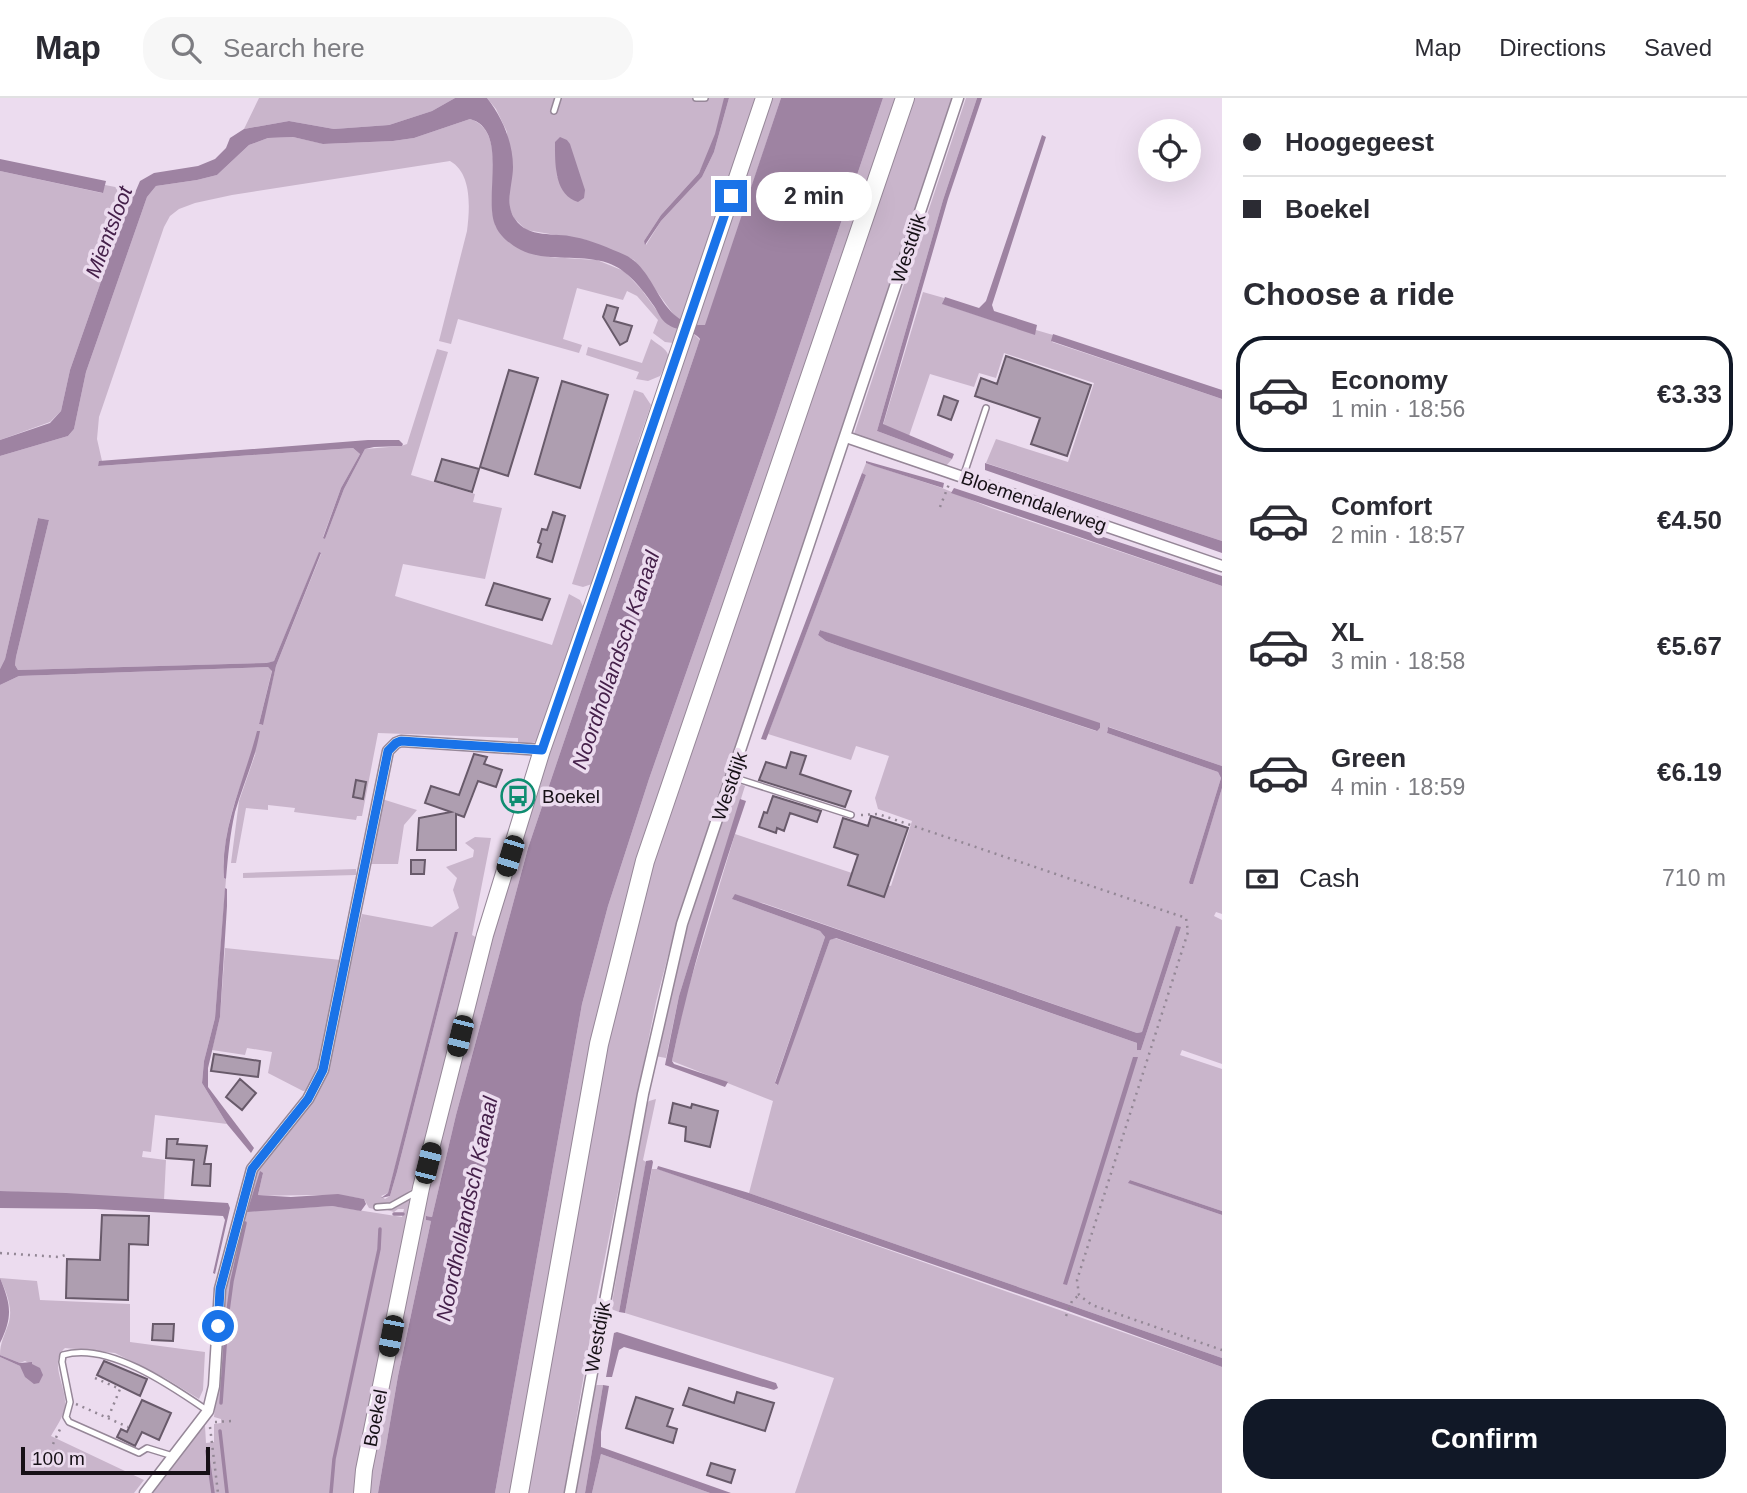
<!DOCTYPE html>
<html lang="en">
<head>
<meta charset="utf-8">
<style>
  body { margin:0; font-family:Helvetica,sans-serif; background:#f7f7f7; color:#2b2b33; height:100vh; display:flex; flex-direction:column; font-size:26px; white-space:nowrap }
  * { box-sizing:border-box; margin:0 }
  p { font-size:23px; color:#7c7c81 }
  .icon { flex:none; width:38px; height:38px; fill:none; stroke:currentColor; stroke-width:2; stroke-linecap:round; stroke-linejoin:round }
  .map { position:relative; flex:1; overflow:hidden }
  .details { display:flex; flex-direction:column; background:#fff; width:525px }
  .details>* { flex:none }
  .guide { display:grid; align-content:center; height:154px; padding:0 21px; background:#fff }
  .controls { position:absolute; left:1138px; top:21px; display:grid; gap:14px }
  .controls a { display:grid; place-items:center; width:63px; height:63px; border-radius:50%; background:#fff; box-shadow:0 7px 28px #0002; font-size:35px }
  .scale { position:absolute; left:21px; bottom:18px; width:189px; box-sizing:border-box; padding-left:7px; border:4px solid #161016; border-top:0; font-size:19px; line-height:24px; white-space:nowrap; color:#161016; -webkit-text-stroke:5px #ecdcef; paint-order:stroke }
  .end { position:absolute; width:32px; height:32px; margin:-16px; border:9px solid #1a73e8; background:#fff; box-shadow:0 0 0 4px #fff }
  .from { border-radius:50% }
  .bubble { position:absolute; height:49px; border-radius:24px; background:#fff; box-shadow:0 7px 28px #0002; font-size:23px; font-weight:600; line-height:49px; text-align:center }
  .car { position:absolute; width:21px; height:42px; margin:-21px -10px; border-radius:9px; box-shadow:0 0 5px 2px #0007; background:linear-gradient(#222 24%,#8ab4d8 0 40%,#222 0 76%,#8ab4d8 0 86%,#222 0) }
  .guide b { display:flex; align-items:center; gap:24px; height:66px; font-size:26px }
  .guide b+b { border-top:2px solid #e1e1e2 }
  .guide i { width:18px; height:18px; background:#2b2b33 }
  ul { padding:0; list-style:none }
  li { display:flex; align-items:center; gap:21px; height:116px; margin:0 14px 10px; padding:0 7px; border:4px solid transparent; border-radius:28px }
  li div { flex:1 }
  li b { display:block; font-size:26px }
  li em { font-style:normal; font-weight:600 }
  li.on { border-color:#111827 }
  li>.icon { width:63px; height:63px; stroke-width:1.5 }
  h2 { padding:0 21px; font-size:32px; line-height:84px }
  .pay { display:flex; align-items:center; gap:18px; height:77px; padding:0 21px; font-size:26px }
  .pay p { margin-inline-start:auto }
  .button { display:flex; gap:14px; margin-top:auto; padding:14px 21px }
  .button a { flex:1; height:80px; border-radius:28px; background:#111827; color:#fff; font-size:28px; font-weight:600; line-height:80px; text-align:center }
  header { display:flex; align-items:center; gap:42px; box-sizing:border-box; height:98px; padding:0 35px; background:#fff; border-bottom:2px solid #e1e1e2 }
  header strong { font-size:33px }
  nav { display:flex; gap:38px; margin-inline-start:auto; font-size:24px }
  .search { width:490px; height:63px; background:#f7f7f7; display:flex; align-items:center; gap:18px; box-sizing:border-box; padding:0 24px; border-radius:28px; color:#7c7c81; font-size:26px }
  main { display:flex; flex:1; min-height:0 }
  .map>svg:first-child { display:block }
</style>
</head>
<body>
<header>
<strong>Map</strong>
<div class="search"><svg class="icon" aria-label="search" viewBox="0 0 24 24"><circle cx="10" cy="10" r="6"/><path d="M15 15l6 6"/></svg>Search here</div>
<nav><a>Map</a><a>Directions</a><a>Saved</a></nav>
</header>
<main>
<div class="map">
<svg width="1222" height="1395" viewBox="0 0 1222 1395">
  <rect width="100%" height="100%" fill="#ecdcef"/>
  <path fill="#c9b5cb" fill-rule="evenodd" d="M259,0H455L432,13L389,27L334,31L289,23L244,31Z
    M487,0H727L717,37L699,75L661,117L644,143L646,147L661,123L702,79L714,54L729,0H755L683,223L676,220L634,162L586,142L526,132L514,120L510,112L507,34L496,11ZM567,42L578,74L557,79L555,45Z
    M770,0H781L706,227H694Z
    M883,0H898L639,764L512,1395H495L582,906L608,808L649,681L774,323Z
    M912,0H952L676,827L656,904L597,1199L564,1395H524L599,975L633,826L700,620Z
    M966,0H977L943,102L877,333L952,361L946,368L854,336Z
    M470,21C503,31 491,82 492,107C492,115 494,122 496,129L549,159L597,162L624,173L641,191L660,217L681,231L673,245L665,244L653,235L658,222L637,198L627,193L623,202L577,190L563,241L582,247L579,255L458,221L451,246L439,243L467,133C470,110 472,75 450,63L232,97L195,105L179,111L170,118L164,129L99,319L97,341L102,363H100L98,368L353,350L360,356L341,390L323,439L325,441L344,391L365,351L401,348L407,346L437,251L448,254L411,377L475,396L473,404L502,410L485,481L403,466L395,498L552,547L569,496L580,502L585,513L538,644L518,647V640L378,635L362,718H357L356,722L294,714L295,710L268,707V712L246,710L236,765H231L239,703L256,654C237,687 221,742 224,780L226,781L215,920L204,963L202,985L227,1026L155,1017L151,1054L143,1053L142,1059L166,1062L164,1102L0,1093V587L19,578L268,569L272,572L259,626L262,627L276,568L321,456L319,455L274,563L268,565L18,572L15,567L16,559L49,422L38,420L5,561L0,571V358L68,338L74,331L86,274L147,99L156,88L197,82L217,77L249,47L268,40L293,39L324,46L393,43L414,40Z
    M0,73L102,95L105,87L136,93L119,132L70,272L61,313L50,324L0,342Z
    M923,194L944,200L943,206L1034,236L1036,232L1053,237L1052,244L1222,301V443L986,365L996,341L1068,364L1094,285L1004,255L996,280L979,275L974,289L930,276L909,338L883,327Z
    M692,234L700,242L697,250L528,750L456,1017L432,1119L427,1118L426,1122L431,1123L398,1278L378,1395H368C388,1256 420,1119 455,983C479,890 503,798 531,706H534L541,685L540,680Z
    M651,241C665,252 672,252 667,271L664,270L660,278L648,283L636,281L639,274L586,257L588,249L642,265Z
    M634,292L643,295L651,307L638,344L635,365L592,486L583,489L572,486Z
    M866,365L942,390L991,410L1222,488V668L1109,629L1107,632V635L1218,674L1221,680L1189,784L1193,785L1222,690V816L1216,814L1214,818L1222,822V966L1182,952L1180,957L1222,971V1113L1130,1082L1129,1085L1222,1117V1260L749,1095L773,1003L672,963L685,901L735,736L891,788L912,723L878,711L875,700L889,658L856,648L851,662L768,636L866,377L862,375ZM820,532L853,544L1100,630L1096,633L848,551L826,543L818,537ZM732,801L763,805L1137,935L1142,934L1181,829L1141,952H1137V945L835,840L830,842L777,987L775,984L825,839L820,833Z
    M738,685L745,688L679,898L666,960L655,958L674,876L699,791L733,690Z
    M382,701L417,712L404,727L398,766H371Z
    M475,739L491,740L472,837L479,841L438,1004L412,1091L396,1103L387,1106L376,1105L374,1111L369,1110L364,1101C329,1094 294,1099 258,1097L263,1075L247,1113L332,1108L402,1119L404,1111H398L394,1114L387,1112L409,1101L412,1102L355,1395H149L202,1325L205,1328L206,1345L214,1344V1326L221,1325V1321L214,1319L222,1220L228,1180L257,1068L330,961L362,816L432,829L459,810L453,792L457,780L446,769L473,759L474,752L465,745ZM458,834L397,1074L390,1098L385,1101L381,1098L388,1095Z
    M356,771V777L243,780V775Z
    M225,850L341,862L318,973L309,992L303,993L268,975L272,954L247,950L245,957L212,952L220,919Z
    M656,1001L643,1062L646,1064L619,1214L611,1211L645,1008L649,1003Z
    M652,1071H658L1222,1269V1395H795L834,1280L625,1215Z
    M0,1180L37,1183L40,1202L130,1206V1244L205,1254L203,1292L199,1301L165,1280L115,1255L65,1250C48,1265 67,1288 65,1308C64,1318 56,1329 51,1338L144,1382L134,1395H0V1259L20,1268L24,1273L31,1266L25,1263L20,1265L0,1257C0,1244 5,1237 9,1224C13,1209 6,1194 0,1180Z
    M597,1287H603L585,1395H574L592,1290Z
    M601,1356L710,1395H592Z"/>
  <path fill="#9e83a2" d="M455,0H487C502,19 513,44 513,69C513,86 504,106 515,121C528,141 555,134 574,139C591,142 609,150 625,157C659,173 658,229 705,227L781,0H883L774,323L649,681L608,808L582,906L495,1395H378L398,1278L431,1123L426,1122V1118L432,1119L456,1017L528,750L700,241C691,230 678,234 667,226C661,222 658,214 654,208C642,191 628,172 608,165C576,154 538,168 510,145C505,142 498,134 496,129C482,102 510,32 470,21L414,40L393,43L323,46L293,39L268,40L249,47L217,77L197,82L156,88L147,99L86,274L74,331L68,338L0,358V342L50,325L61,313L70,272L119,132L140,83L154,75L198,68L215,61L226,50L230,40L244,31L289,23L334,31L389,27L432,13Z
    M724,0H729L714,54L702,79L661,123L645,147L644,143L661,117L699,75L715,36Z
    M977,0H982L948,101L883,326L954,356L952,361L877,333L943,102Z
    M1042,37L1046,39L992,207L994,213L1037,227L1035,237L942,206L945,199L979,210L986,203Z
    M560,39L567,42L570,46L585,92L584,100L578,104C554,97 555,65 555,44Z
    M0,61L106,83L103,95L0,73Z
    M1053,236L1222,292V301L1051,243Z
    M368,342H399L403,346L402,348L374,349L365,351L344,391L325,441L323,440L341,390L360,356L353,350L98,368L99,363Z
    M866,363L944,385L943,390L874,368L866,365Z
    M985,365L1222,443V455L985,372Z
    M862,375L866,377L766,642L761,641Z
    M954,390L1222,478V488L951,395Z
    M38,420L49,422L16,559L15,567L18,572L267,565L274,563L319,454L321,455L276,568L263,627L259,626L272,573L268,569L19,578L0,587V571L5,561Z
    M820,532L1100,625V630L1097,633L848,551L826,543L818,537Z
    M1108,629L1222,668V690L1193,786H1190L1189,784L1221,680L1218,674L1107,635Z
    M257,633H260C255,662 243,686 235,714C230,736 228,758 226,781L224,780C220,730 245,681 257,633Z
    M740,701L746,703C717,789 690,874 672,963L674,966L728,984L725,989L665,967L679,898Z
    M225,790L227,791V808L220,919L208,970V989L254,1050L251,1055L227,1026L202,985L204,963L215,920Z
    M735,796L1137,935L1142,934L1176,828L1181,829L1141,952H1137V945L836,840L830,842L778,987L775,985L825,839L820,833L732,801Z
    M455,834H458L397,1074L390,1098L381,1100L388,1095Z
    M1133,959H1138L1067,1187L1063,1186Z
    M652,1062L653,1064L625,1215L619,1214L646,1063Z
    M658,1068L749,1095L1222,1260V1269L1071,1214L657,1071Z
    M260,1073L263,1075L258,1097L291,1099L338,1096L364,1101L366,1106L361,1113L332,1108L247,1114Z
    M1130,1082L1222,1113V1117L1128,1085Z
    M0,1093L66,1095L228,1105L230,1110L215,1176L213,1175L225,1122L223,1118L96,1111L0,1110Z
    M0,1180C11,1207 13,1218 0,1245Z
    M617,1234L776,1285L778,1290L774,1292L624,1249L619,1252L612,1279H606L614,1235Z
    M0,1257L20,1265L32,1264V1266L40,1270L43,1277L39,1285L34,1286L25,1279L20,1268L0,1259Z
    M603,1287L609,1288L601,1334V1349L731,1395H710L601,1356L592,1395H585Z"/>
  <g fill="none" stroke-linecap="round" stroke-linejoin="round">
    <path stroke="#9e83a2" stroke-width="3.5" d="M394,1116H403
      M221,1305L227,1220L232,1183L245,1125
      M220,1333L227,1395
      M207,1353L213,1395
      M331,1395L334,1361L379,1151L380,1131"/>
  </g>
  <path fill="#ae9eb0" stroke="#685a6a" stroke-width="2" d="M607,207L618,210L614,223L632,228L627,243L620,247L603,219Z
    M1006,258L1091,287L1067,358L1031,346L1040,320L975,298L981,280L997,286Z
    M509,272L538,280L508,378L480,369Z
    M562,283L608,297L580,390L535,376Z
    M944,298L958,303L951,322L938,317Z
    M442,361L479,371L472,394L435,383Z
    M553,414L565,418L552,464L537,459L541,446L538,444L542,431L547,432Z
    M494,485L550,501L542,522L486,507Z
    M791,654L806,658L800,676L851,693L845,709L759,682L766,664L786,670Z
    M474,656L487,659L484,666L502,672L496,689L478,683L464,719L456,716V752H417L419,720L451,714L425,705L431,688L459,697Z
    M356,682L366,684L363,701L353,699Z
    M773,698L821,713L817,724L790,715L784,733L777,730L776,735L759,729L764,714L767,715Z
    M871,718L908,730L884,799L848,787L858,757L834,749L843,720L868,728Z
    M411,762H425L424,776H411Z
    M214,956L260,963L258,979L211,973Z
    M240,981L256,995L242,1012L226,999Z
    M673,1005L691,1010L692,1006L718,1013L710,1049L685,1043L686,1029L669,1025Z
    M167,1041H178L177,1046L207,1048L204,1066H211L210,1088L192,1087L194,1062L166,1060Z
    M102,1117L149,1118L148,1147L129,1146L128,1202L66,1200L67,1161L100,1162Z
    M153,1226H174L173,1243L152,1242Z
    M104,1263L147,1281L140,1298L97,1277Z
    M689,1290L734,1305L737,1294L774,1305L765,1333L683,1307Z
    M636,1299L673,1311L667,1328L677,1331L673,1345L626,1330Z
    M142,1302L171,1315L159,1342L142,1334L135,1348L117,1339L121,1331L127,1334Z
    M711,1365L735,1372L731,1385L707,1377Z"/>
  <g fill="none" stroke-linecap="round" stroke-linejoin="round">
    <defs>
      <path id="lane" d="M696,0H705
        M554,13L558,0
        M963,379L986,310
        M732,679L851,717
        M377,1109L391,1108L416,1094
        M173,1358L147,1350L139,1355L69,1324L66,1319L70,1304L62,1264L63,1257C108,1243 173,1289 208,1313"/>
      <path id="street" d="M846,339L1222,468
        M145,1395L208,1313L214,1288L220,1191L252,1071L308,1001L323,972L388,653L396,645L401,643L542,652
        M570,1395L643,996L682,826L958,0"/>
      <path id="secondary" d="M362,1395L364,1372L421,1090L485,837L542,652L604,475L764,0"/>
      <path id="primary" d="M519,1395L599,946L645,763L905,0"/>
    </defs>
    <use href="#lane" stroke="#968798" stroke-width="8"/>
    <use href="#street" stroke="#968798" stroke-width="13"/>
    <use href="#secondary" stroke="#968798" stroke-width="18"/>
    <use href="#primary" stroke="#968798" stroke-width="20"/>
    <path stroke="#938795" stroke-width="2.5" stroke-dasharray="2 5" stroke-linecap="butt" d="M940,409L949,386
      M861,717L878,716L1186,820L1188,834L1077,1182L1079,1197L1092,1207L1222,1252
      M0,1155L59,1159L69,1156
      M1066,1218L1072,1203L1079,1197
      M95,1280L120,1291L108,1320
      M76,1306L128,1329
      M215,1324L233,1323
      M210,1329L218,1395
      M53,1346L62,1327"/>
    <use href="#lane" stroke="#fff" stroke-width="5"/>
    <use href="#street" stroke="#fff" stroke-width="10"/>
    <use href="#secondary" stroke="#fff" stroke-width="16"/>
    <use href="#primary" stroke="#fff" stroke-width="18"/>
  </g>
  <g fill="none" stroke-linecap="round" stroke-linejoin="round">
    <path stroke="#1a73e8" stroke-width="9" d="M218,1228L220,1191L252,1071L308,1001L323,972L388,653L396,645L401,643L542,652L731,98"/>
  </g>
  <defs>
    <symbol id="bus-ring" viewBox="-11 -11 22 22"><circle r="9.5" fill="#ecdcef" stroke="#0f8d71" stroke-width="1.5"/><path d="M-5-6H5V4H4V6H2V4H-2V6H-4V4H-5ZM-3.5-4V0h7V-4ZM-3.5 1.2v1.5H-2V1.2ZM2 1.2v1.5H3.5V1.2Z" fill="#0f8d71"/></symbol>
  </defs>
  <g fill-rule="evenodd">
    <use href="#bus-ring" x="499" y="679" width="38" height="38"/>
  </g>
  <g text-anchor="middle" stroke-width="7" stroke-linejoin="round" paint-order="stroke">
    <g font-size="19" fill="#161016" stroke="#ecdcef">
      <text transform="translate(908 150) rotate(-72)" y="7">Westdijk</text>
      <text transform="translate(1034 403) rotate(19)" y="7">Bloemendalerweg</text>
      <text transform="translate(729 688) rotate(-71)" y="7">Westdijk</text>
      <text transform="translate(597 1239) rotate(-80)" y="7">Westdijk</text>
      <text transform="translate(375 1320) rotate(-79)" y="7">Boekel</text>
    </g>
    <g font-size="19" fill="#161016" stroke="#ecdcef" text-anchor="start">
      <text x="542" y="705">Boekel</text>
    </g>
    <g font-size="21" font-style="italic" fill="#45204a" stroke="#ecdcef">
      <text transform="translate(109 134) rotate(-69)" y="7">Mientsloot</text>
      <text transform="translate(616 562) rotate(-71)" y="7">Noordhollandsch Kanaal</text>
      <text transform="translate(467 1111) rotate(-78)" y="7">Noordhollandsch Kanaal</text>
    </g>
  </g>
</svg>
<div class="controls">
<a><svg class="icon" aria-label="locate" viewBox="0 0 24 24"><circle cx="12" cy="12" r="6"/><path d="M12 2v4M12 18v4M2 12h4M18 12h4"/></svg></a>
</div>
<div class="scale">100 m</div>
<i class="end from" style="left:218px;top:1228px"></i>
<i class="end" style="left:731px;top:98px"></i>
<div class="bubble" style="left:756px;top:74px;width:116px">2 min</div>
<i class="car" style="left:510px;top:758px;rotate:197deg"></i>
<i class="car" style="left:460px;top:938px;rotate:194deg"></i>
<i class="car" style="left:428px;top:1065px;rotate:14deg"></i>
<i class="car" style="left:391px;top:1238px;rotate:191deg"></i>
</div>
<section class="details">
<div class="guide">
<b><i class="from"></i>Hoogegeest</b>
<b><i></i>Boekel</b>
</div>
<h2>Choose a ride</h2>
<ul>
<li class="on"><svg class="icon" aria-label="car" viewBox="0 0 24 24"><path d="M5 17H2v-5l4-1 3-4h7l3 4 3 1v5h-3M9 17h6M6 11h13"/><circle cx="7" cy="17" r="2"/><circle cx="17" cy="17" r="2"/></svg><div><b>Economy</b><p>1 min · 18:56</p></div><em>€3.33</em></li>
<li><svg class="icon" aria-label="car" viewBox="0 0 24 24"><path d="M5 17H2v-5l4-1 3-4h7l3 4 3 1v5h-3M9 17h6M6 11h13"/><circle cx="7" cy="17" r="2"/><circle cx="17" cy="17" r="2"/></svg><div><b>Comfort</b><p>2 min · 18:57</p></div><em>€4.50</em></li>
<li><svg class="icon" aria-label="car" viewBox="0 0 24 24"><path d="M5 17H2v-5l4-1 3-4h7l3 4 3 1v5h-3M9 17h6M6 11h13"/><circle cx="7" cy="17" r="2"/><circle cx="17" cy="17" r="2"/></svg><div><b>XL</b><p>3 min · 18:58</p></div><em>€5.67</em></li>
<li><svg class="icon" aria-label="car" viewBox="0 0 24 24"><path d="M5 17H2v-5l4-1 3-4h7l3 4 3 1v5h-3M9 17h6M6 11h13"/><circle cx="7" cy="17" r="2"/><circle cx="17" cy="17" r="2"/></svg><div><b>Green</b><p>4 min · 18:59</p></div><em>€6.19</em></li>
</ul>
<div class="pay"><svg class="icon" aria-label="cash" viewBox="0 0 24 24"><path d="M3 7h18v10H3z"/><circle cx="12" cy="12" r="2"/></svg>Cash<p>710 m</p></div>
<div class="button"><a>Confirm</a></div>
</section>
</main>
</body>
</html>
